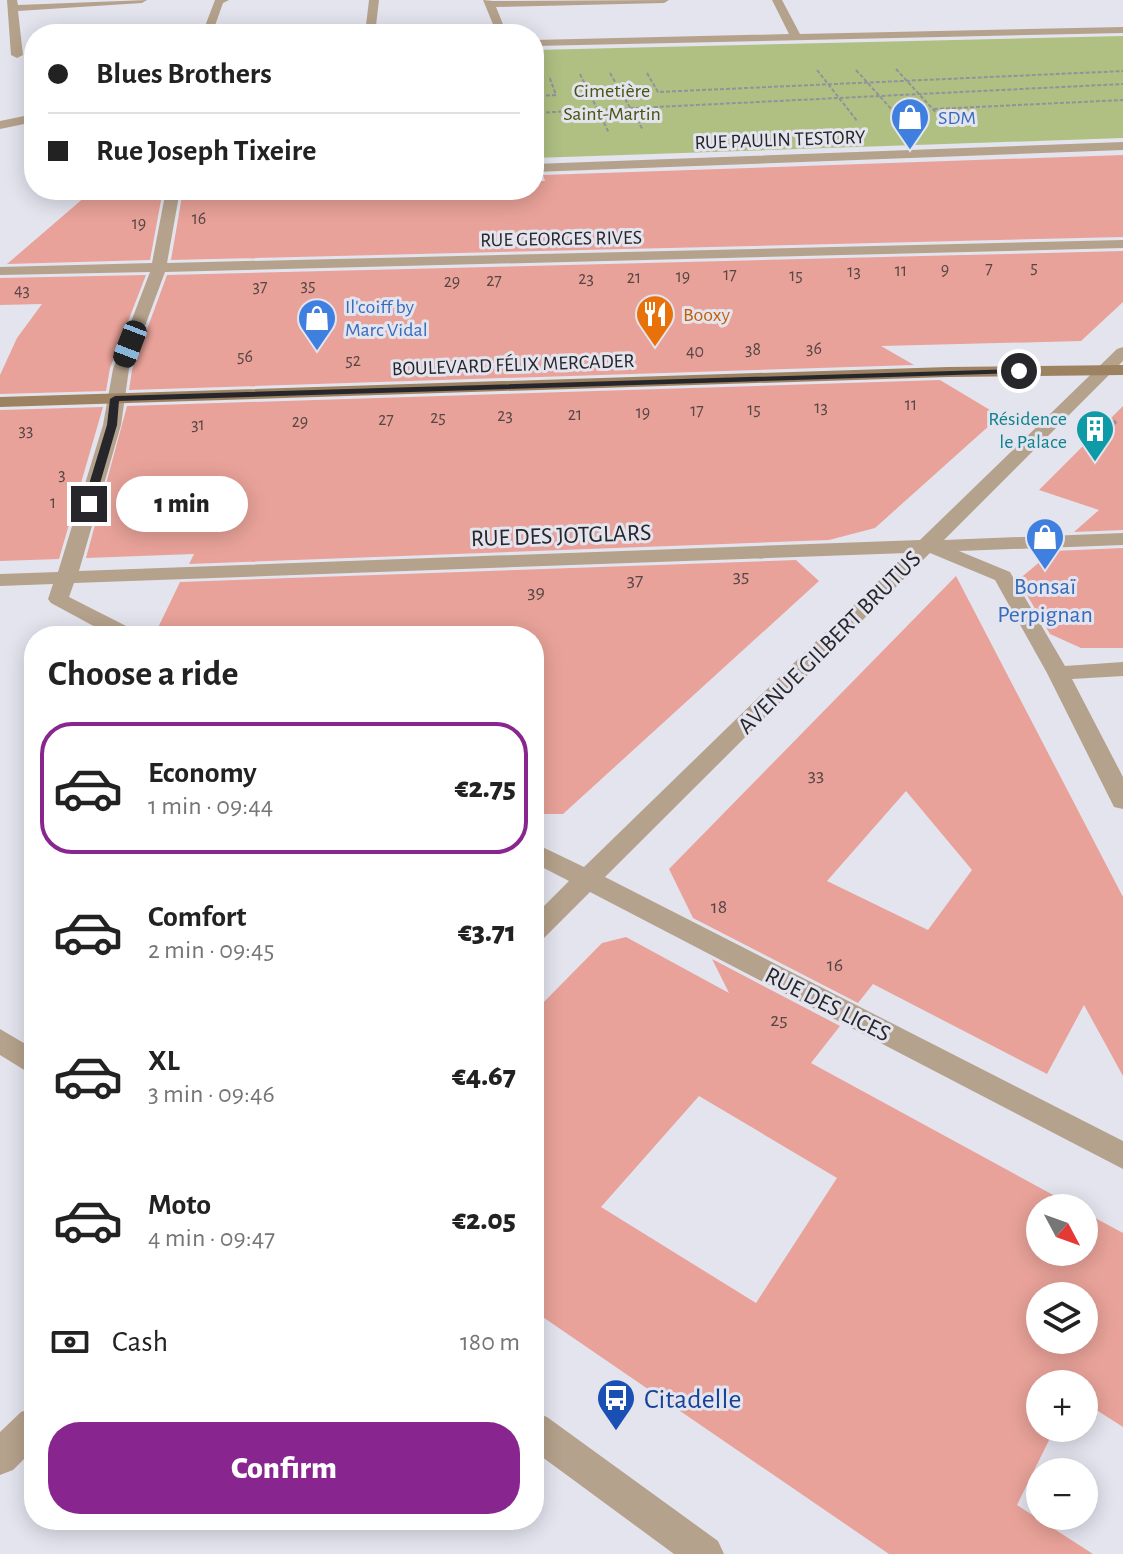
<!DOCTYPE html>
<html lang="en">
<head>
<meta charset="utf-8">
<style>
  body { margin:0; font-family:"Alegreya Sans",sans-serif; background:#f6f6f6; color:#222; height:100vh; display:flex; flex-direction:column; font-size:30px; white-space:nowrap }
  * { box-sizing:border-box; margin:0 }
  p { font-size:26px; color:#767676 }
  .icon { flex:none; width:44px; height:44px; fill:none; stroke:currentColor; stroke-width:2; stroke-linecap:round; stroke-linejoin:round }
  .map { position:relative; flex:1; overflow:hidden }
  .side { position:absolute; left:24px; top:626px; width:520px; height:904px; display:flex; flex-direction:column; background:#fff; border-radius:32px; box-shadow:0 4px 20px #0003 }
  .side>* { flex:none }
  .top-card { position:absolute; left:24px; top:24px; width:520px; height:176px; border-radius:32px; box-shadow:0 4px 20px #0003; display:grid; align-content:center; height:176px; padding:0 24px; background:#fff }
  .needle { width:52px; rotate:131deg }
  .buttons { position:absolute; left:1026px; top:1194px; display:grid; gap:16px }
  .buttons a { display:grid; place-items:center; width:72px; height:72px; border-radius:50%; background:#fff; box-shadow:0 4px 20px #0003; font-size:40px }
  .end { position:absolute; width:36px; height:36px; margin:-18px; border:10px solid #27272b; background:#fff; box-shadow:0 0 0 4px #fff }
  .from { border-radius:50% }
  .bubble { position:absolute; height:56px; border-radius:28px; background:#fff; box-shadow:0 4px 20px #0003; font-size:26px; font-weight:800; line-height:56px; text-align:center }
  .car { position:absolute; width:24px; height:48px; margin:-24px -12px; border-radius:10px; box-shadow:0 0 6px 2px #0007; background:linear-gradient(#222 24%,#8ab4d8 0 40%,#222 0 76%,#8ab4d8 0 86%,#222 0) }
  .top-card b { display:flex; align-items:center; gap:28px; height:76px; font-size:30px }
  .top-card b+b { border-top:2px solid #e0e0e0 }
  .top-card i { width:20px; height:20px; background:#222 }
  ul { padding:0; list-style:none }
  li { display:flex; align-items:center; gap:24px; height:132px; margin:0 16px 12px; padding:0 8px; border:4px solid transparent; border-radius:32px }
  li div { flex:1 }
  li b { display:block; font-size:30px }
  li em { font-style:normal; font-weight:800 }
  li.selected { border-color:#89258e }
  li>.icon { width:72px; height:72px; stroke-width:1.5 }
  h2 { padding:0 24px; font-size:36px; line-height:96px }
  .pay { display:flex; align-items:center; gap:20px; height:88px; padding:0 24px; font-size:30px }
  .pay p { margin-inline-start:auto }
  .action { display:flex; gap:16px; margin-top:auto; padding:16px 24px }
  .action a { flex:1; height:92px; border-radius:32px; background:#89258e; color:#fff; font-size:32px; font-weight:800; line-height:92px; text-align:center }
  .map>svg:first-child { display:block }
</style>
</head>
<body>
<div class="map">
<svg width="1123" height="1554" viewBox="0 0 1123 1554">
  <rect width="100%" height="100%" fill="#e4e4ef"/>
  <path fill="#b0c083" d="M1123,36V138L534,158V50Z"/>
  <path fill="#e8a299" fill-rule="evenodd" d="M1123,155V237L171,260L182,196L198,190H534V181H545L543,175Z
    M93,190L162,195L150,260L7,264Z
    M1123,251V302L1081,341L881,346L914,365L129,390L132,370L167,275Z
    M146,275L110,368L106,391L0,394V375L17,338L42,304L0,305V278Z
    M940,380L1000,416L875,528L829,540L189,564L194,554L86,558L127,406Z
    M1123,406V530L1074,532L1099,510L1039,490Z
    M103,407L59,559L0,561V410Z
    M1123,548V648H1081L1050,634L1018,580L1053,551Z
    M796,560L819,581L563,814H534V636H154L180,582Z
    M956,576L1123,897V1076L1084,1005L1047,1074L873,984L858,1003L693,918L669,869ZM906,791L972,870L928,930L827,881Z
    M626,937L729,993L712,959L840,1026L811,1063L1077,1208H1040V1252H1084V1212L1123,1233V1427L1084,1402V1384H1040V1428H1055L1017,1505L1093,1554H889L534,1311V1012L602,943ZM699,1096L837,1178L756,1303L601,1207ZM1040,1296H1084V1340H1040Z"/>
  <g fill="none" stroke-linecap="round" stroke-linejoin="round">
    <path stroke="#92929a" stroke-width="2" stroke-dasharray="4 2" stroke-linecap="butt" d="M896,69L941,118
      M817,70L858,122
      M856,70L903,122
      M610,73L643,130
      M647,73L658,92L1123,71
      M580,74L609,133
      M534,96L556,95L549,76
      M934,109L1123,100
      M534,113L1123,84"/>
    <path stroke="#92929a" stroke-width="4" stroke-dasharray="7 3" stroke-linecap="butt" d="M1111,434L1104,432L1116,421"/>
    <path fill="#b5a28c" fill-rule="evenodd" d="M369,0H379L375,34H365Z"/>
    <path fill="#b5a28c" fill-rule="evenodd" d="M7,0H17L18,5L147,0L142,3L18,11L23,55L17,58L11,55Z
      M215,0H229L223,3L212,34H202Z
      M483,0L493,1L669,0L664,3L496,7L507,34H497Z
      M772,0H782L800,34L1123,27V33L534,46V40L789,34Z
      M34,70V89L24,83L30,71Z
      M34,114V122L0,129V121Z
      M1123,142V150L534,172V164Z
      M166,190H180L167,263L1123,240V248L165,272L129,369L121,425L79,571L920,540L1117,349L1123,347V361L944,540L1123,533V545L959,551L1010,572L1065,666L1123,662V676L1072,679L1123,777V809L1114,807L1047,673L995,580L930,553L605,877L1123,1141V1169L590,892L543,939L534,942V916L569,881L534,863V843L584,867L907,553L74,583L69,597L136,631L139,636H112L51,603L48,599L53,584L0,586V574L58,572L103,425L113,369L150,272L0,275V267L152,263Z
      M0,1029L34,1049V1076L0,1055Z
      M34,1407V1449L13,1470L0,1475V1432L21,1412Z
      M534,1412L547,1417L718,1541L724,1554H674L534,1451Z"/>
    <path fill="#9d8261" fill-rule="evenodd" d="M1123,365V375L948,377L0,407V397L948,367Z"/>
  </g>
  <path fill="#27272b" d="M1019,369L1022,373L119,401L117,425L94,504L89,508L83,504L107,425L110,399L115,396Z"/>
  <defs>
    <symbol id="shop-pin" viewBox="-11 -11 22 30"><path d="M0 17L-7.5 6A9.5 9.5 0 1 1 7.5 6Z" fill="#3f7fe0" stroke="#e4e4ef"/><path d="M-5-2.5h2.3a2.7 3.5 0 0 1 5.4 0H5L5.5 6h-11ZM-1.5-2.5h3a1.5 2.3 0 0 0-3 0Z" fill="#fff"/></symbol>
    <symbol id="restaurant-pin" viewBox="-11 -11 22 30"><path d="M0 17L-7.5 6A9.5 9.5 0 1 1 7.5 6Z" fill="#e8710a" stroke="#e4e4ef"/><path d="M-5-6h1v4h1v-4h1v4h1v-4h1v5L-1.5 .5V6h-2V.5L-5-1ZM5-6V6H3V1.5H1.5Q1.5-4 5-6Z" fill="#fff"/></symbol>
    <symbol id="building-pin" viewBox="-11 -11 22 30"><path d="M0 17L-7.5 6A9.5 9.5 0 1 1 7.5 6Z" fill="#0f9aa8" stroke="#e4e4ef"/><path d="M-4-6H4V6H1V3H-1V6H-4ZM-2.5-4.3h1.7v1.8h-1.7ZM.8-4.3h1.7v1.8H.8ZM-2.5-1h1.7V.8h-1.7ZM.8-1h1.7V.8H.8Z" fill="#fff"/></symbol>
    <symbol id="bus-pin" viewBox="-11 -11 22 30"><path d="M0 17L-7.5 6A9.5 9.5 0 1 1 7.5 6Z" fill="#1a4fb4" stroke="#e4e4ef"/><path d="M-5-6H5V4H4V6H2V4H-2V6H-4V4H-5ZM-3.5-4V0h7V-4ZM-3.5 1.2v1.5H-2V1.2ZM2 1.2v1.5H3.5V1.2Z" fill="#fff"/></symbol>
  </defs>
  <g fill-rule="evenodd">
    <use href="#shop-pin" x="888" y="95" width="44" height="60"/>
    <use href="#restaurant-pin" x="633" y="292" width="44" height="60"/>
    <use href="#shop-pin" x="295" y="296" width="44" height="60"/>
    <use href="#building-pin" x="1073" y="407" width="44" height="60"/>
    <use href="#shop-pin" x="1023" y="515" width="44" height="60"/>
    <use href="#bus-pin" x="594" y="1376" width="44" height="60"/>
  </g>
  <g text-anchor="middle" stroke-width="6" stroke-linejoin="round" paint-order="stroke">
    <g font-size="18" fill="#574646">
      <text x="199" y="224">16</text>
      <text x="139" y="229">19</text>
      <text x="1034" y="273">5</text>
      <text x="989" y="274">7</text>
      <text x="945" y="275">9</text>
      <text x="901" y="276">11</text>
      <text x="854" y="277">13</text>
      <text x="730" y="280">17</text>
      <text x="796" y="281">15</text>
      <text x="683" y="282">19</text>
      <text x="634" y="283">21</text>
      <text x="586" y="284">23</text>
      <text x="494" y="286">27</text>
      <text x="452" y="287">29</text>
      <text x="308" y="291">35</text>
      <text x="260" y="292">37</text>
      <text x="22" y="296">43</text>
      <text x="814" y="354">36</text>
      <text x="753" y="355">38</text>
      <text x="695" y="357">40</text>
      <text x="245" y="362">56</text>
      <text x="353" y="366">52</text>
      <text x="911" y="410">11</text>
      <text x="821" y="413">13</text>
      <text x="754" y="415">15</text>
      <text x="697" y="416">17</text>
      <text x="643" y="418">19</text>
      <text x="575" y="420">21</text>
      <text x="505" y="421">23</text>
      <text x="438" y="423">25</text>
      <text x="386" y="425">27</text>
      <text x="300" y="427">29</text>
      <text x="198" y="430">31</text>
      <text x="26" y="436">33</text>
      <text x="62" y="480">3</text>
      <text x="53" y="508">1</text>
    </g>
    <g font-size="20" fill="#475510" stroke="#e4e4ef">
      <text x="612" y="97">Cimetière<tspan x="612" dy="23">Saint-Martin</tspan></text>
    </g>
    <g font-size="20" fill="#366cbe" stroke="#e4e4ef" text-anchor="start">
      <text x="938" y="124">SDM</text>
      <text x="345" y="313">Il'coiff by<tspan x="345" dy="23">Marc Vidal</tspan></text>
    </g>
    <g font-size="20" fill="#27272b" stroke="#e4e4ef">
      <text transform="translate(780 139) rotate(-2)" y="7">RUE PAULIN TESTORY</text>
      <text transform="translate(561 238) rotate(-1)" y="7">RUE GEORGES RIVES</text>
      <text transform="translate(513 364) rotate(-2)" y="7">BOULEVARD FÉLIX MERCADER</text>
    </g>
    <g font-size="20" fill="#c56008" stroke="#e4e4ef" text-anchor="start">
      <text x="683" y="321">Booxy</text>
    </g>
    <g font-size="20" fill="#0d838f" stroke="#e4e4ef" text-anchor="end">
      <text x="1067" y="425">Résidence<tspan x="1067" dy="23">le Palace</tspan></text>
    </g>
    <g font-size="20" fill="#574646">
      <text x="741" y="582">35</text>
      <text x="635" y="586">37</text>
      <text x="536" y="598">39</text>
      <text x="816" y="781">33</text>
      <text x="719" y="913">18</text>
      <text x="835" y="971">16</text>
      <text x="779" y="1026">25</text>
    </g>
    <g font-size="24" fill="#27272b" stroke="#e4e4ef">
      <text transform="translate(561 535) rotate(-2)" y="8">RUE DES JOTGLARS</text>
      <text transform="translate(829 642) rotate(-45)" y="8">AVENUE GILBERT BRUTUS</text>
      <text transform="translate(828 1004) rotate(27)" y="8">RUE DES LICES</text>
    </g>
    <g font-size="24" fill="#366cbe" stroke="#e4e4ef">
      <text x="1045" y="594">Bonsaï<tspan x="1045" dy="28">Perpignan</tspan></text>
    </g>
    <g font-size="28" fill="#164399" stroke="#e4e4ef" text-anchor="start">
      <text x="644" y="1408">Citadelle</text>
    </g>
  </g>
</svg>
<div class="buttons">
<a><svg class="needle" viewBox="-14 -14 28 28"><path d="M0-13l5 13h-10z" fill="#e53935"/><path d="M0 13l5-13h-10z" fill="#767676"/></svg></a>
<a><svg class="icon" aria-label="layers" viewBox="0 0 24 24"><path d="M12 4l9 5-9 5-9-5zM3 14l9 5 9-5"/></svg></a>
<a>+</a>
<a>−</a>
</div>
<i class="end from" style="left:1019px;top:371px"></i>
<i class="end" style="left:89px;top:504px"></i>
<div class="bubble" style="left:116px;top:476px;width:132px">1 min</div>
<i class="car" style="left:130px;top:344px;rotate:201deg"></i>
<div class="top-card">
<b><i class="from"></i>Blues Brothers</b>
<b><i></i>Rue Joseph Tixeire</b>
</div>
<section class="side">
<h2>Choose a ride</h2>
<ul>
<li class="selected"><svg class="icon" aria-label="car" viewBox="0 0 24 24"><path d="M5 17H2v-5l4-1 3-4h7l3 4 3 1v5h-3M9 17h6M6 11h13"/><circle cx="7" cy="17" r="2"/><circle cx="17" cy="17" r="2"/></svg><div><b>Economy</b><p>1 min · 09:44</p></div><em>€2.75</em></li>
<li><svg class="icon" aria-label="car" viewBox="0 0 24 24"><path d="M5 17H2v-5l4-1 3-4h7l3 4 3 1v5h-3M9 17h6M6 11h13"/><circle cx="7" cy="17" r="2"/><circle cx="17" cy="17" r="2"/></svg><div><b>Comfort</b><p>2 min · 09:45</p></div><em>€3.71</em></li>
<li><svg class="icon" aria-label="car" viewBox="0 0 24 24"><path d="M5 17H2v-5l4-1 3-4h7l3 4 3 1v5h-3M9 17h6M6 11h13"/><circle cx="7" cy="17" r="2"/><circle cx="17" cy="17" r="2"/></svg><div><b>XL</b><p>3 min · 09:46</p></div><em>€4.67</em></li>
<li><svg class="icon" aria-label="car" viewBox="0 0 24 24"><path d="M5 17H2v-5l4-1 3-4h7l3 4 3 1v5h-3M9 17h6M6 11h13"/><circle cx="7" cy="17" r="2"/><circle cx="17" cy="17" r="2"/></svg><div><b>Moto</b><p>4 min · 09:47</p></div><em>€2.05</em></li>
</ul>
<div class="pay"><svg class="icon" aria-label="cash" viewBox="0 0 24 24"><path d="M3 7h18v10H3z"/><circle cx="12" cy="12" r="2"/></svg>Cash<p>180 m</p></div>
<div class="action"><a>Confirm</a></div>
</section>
</div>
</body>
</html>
